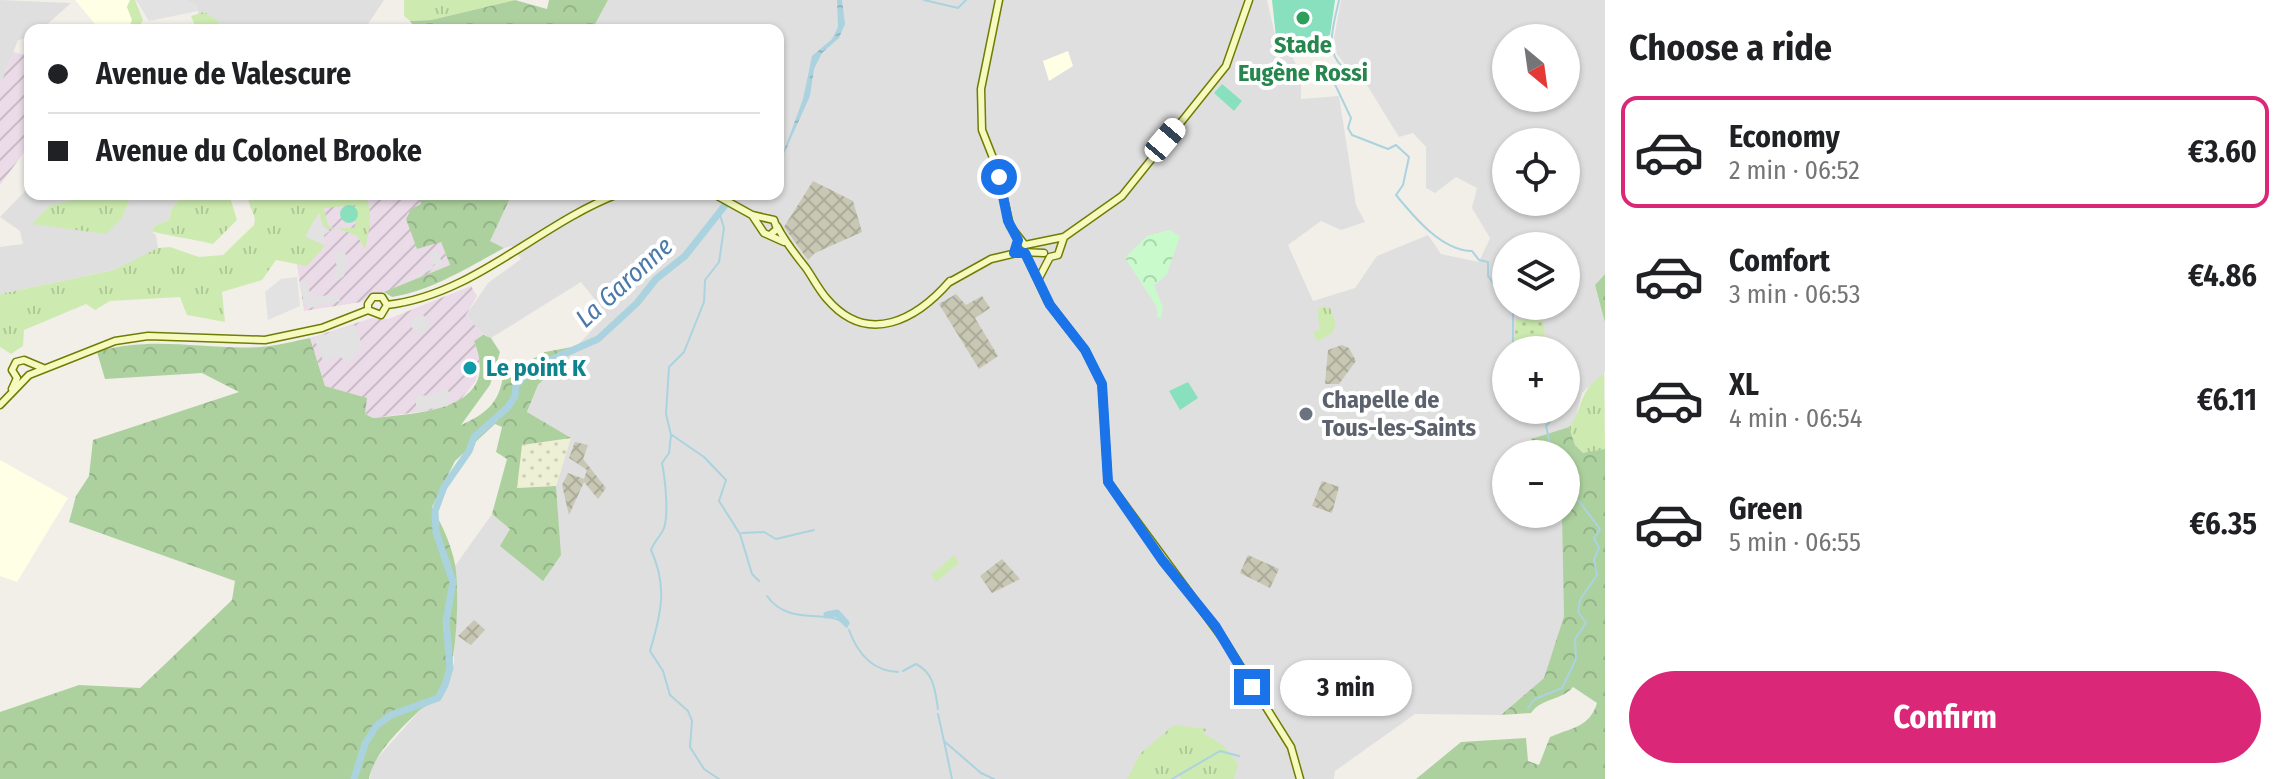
<!DOCTYPE html>
<html lang="en">
<head>
<meta charset="utf-8">
<style>
  body { margin:0; font-family:"Fira Sans Condensed",sans-serif; background:#f2f2f2; color:#202124; height:100vh; display:flex; flex-direction:column; font-size:30px; white-space:nowrap }
  * { box-sizing:border-box; margin:0 }
  p { font-size:26px; color:#757577 }
  .icon { flex:none; width:44px; height:44px; fill:none; stroke:currentColor; stroke-width:2; stroke-linecap:round; stroke-linejoin:round }
  .map { position:relative; flex:1; overflow:hidden }
  .sheet { display:flex; flex-direction:column; background:#fff; width:680px }
  .sheet>* { flex:none }
  .banner { position:absolute; left:24px; top:24px; width:760px; height:176px; border-radius:16px; box-shadow:0 2px 6px #0004; display:grid; align-content:center; height:176px; padding:0 24px; background:#fff }
  .needle { width:52px; rotate:151deg }
  .controls { position:absolute; left:1492px; top:24px; display:grid; gap:16px }
  .controls a { display:grid; place-items:center; width:88px; height:88px; border-radius:50%; background:#fff; box-shadow:0 2px 6px #0004; font-size:40px }
  .end { position:absolute; width:36px; height:36px; margin:-18px; border:10px solid #1a73e8; background:#fff; box-shadow:0 0 0 4px #fff }
  .from { border-radius:50% }
  .bubble { position:absolute; height:56px; border-radius:28px; background:#fff; box-shadow:0 2px 6px #0004; font-size:26px; font-weight:700; line-height:56px; text-align:center }
  .car { position:absolute; width:24px; height:48px; margin:-24px -12px; border-radius:10px; box-shadow:0 0 6px 2px #0007; background:linear-gradient(#fff 24%,#345 0 40%,#fff 0 76%,#345 0 86%,#fff 0) }
  .banner b { display:flex; align-items:center; gap:28px; height:76px; font-size:30px }
  .banner b+b { border-top:2px solid #e0e0e0 }
  .banner i { width:20px; height:20px; background:#202124 }
  ul { padding:0; list-style:none }
  li { display:flex; align-items:center; gap:24px; height:112px; margin:0 16px 12px; padding:0 8px; border:4px solid transparent; border-radius:16px }
  li div { flex:1 }
  li b { display:block; font-size:30px }
  li em { font-style:normal; font-weight:700 }
  li.current { border-color:#db2777 }
  li>.icon { width:72px; height:72px; stroke-width:1.5 }
  h2 { padding:0 24px; font-size:36px; line-height:96px }
  .primary-button { display:flex; gap:16px; margin-top:auto; padding:16px 24px }
  .primary-button a { flex:1; height:92px; border-radius:48px; background:#db2777; color:#fff; font-size:32px; font-weight:700; line-height:92px; text-align:center }
  main { display:flex; flex:1; min-height:0 }
  .map>svg:first-child { display:block }
</style>
</head>
<body>
<main>
<div class="map">
<svg width="1605" height="779" viewBox="0 0 1605 779">
  <defs>
    <pattern id="industrial-furrows" width="10" height="10" patternUnits="userSpaceOnUse" patternTransform="scale(2)"><rect width="10" height="10" fill="#ebdbe8"/><path d="M-1 1l2-2M0 10L10 0M9 11l2-2" fill="none" stroke="#c9bcc7"/></pattern>
    <pattern id="construction-cross-hatch" width="8" height="8" patternUnits="userSpaceOnUse" patternTransform="scale(2)"><rect width="8" height="8" fill="#c7c7b4"/><path d="M0 0l8 8M0 8l8-8" fill="none" stroke="#abab9a"/></pattern>
    <pattern id="farmland-dots" width="8" height="8" patternUnits="userSpaceOnUse" patternTransform="scale(2)"><rect width="8" height="8" fill="#eef0d5"/><path d="M2 2h.1M6 6h.1" fill="none" stroke="#ccceb7" stroke-width="1.8" stroke-linecap="round"/></pattern>
    <pattern id="grass-tufts" width="24" height="20" patternUnits="userSpaceOnUse" patternTransform="scale(2)"><rect width="24" height="20" fill="#cdebb0"/><path d="M3 7l-1-3M5 7V3M7 7l1-3M15 17l-1-3M17 17v-4M19 17l1-3" fill="none" stroke="#b0c997"/></pattern>
    <pattern id="forest-crowns" width="20" height="18" patternUnits="userSpaceOnUse" patternTransform="scale(2)"><rect width="20" height="18" fill="#add19e"/><path d="M2 6a3 3 0 1 1 6 0M12 15a3 3 0 1 1 6 0" fill="none" stroke="#95b388"/></pattern>
    <pattern id="park-crowns" width="20" height="18" patternUnits="userSpaceOnUse" patternTransform="scale(2)"><rect width="20" height="18" fill="#c8facc"/><path d="M2 6a3 3 0 1 1 6 0M12 15a3 3 0 1 1 6 0" fill="none" stroke="#acd6af"/></pattern>
    <pattern id="garden-dots" width="8" height="8" patternUnits="userSpaceOnUse" patternTransform="scale(2)"><rect width="8" height="8" fill="#cdebb0"/><path d="M2 2h.1M6 6h.1" fill="none" stroke="#b0c997" stroke-width="1.8" stroke-linecap="round"/></pattern>
    <pattern id="water-ripples" width="26" height="14" patternUnits="userSpaceOnUse" patternTransform="scale(2)"><rect width="26" height="14" fill="#aad3df"/><path d="M2 4q2-2 4 0t4 0M15 11q2-2 4 0t4 0" fill="none" stroke="#92b5bf"/></pattern>
  </defs>
  <rect width="100%" height="100%" fill="#f2efe9"/>
  <path fill="#e0dfdf" fill-rule="evenodd" d="M0,0L71,3L41,30H30V38L18,40L0,86Z
    M183,0H384L364,30H215L220,23L204,12L199,14L196,5Z
    M608,0H1267L1276,39L1292,56L1301,75V99L1339,96L1356,205L1365,222L1341,230L1321,221L1288,245L1313,301L1355,288L1377,256L1428,235L1441,254L1479,262L1490,238L1472,208L1477,188L1456,177L1435,193L1426,188V147L1413,133L1399,137L1365,82L1350,71L1337,54L1334,38L1341,0H1605V274L1595,285L1605,323V372L1582,393L1576,417L1569,427L1531,439L1534,454H1506V514H1562L1565,519L1564,616L1544,678L1501,715L1415,714L1335,771L1334,779H370L372,764L422,708L439,699L454,665L455,566L492,514L510,529L560,555L556,486L570,438L527,413L538,385L607,315L581,282L491,338L483,335L466,315L488,283L521,259L512,246L504,248L489,242L512,194H778V30H592ZM1506,38H1566V98H1506ZM1506,142H1566V202H1506ZM1506,246H1566V306H1506ZM1506,350H1566V410H1506Z
    M30,186V194H74L75,199L49,206L33,224L129,201L122,194H184L172,208L169,220L156,225L151,231L156,235L158,248L135,261L114,270L0,294V247L23,244L20,231L0,217Z"/>
  <path fill="url(#industrial-furrows)" d="M13,52L30,56V144L0,185V86Z
    M321,194H432L407,214L441,242L450,265L361,302L304,311L297,265L306,233L319,212Z
    M471,286L477,296L466,315L483,335L474,341L482,360L475,382L460,400L449,408L373,418L365,414L366,398L325,386L310,338L372,318L388,319Z"/>
  <path fill="#ffffe5" d="M75,0H130L127,7L132,20L128,30H100Z
    M1068,51L1073,66L1049,81L1043,61Z
    M0,460L68,498L17,582L0,576Z"/>
  <path fill="url(#construction-cross-hatch)" d="M813,181L853,201L862,232L815,253L808,260L784,227Z
    M956,294L966,305L982,296L990,308L975,318L998,356L979,369L939,304Z
    M1342,345L1349,348L1356,361L1339,384H1325L1328,350Z
    M575,442L588,445L583,459L606,488L598,499L584,482L569,515L562,485L568,473L584,479L587,470L569,458Z
    M1322,481L1339,487L1332,513L1312,506Z
    M1248,555L1279,569L1270,588L1240,573Z
    M1002,559L1020,579L992,593L980,576Z
    M474,620L485,630L471,645L458,636Z"/>
  <path fill="url(#farmland-dots)" d="M571,438L556,486L517,488L521,445Z"/>
  <path fill="url(#grass-tufts)" d="M130,0H135L143,20L137,30H128L132,20L127,7Z
    M404,0H515L431,20L410,21L404,16Z
    M204,12L220,22L215,30H197L191,16Z
    M74,194H122L129,201L122,218L106,234L32,224L49,206L75,199Z
    M184,194H229L237,220L213,244C202,241 154,233 151,231L156,225L169,220L172,208Z
    M246,194L365,195C374,210 369,233 365,249L357,236L337,228H355L356,205L324,208L328,225L335,229L324,228L319,213L305,236L325,246L307,266L276,260L262,280L222,292L225,322L187,315L180,297L110,301L95,310L86,304L24,330L23,346L11,354L0,347V294L114,270L158,248L170,247L199,257L223,255L254,225L255,219Z
    M1324,306L1330,308L1336,325L1332,333L1317,342L1313,332L1320,329L1317,310Z
    M1604,373L1605,449L1584,454L1575,445L1569,427C1586,404 1576,394 1604,373Z
    M954,555L959,563L936,582L931,575Z
    M1174,725L1208,729L1203,733L1223,745L1238,764L1234,779H1182L1178,775L1172,779H1127L1140,754Z"/>
  <path fill="url(#forest-crowns)" d="M515,0L547,9L549,0H608L592,30H416L410,21L431,20Z
    M432,194H512L490,241L504,248C469,267 431,291 392,297L384,292L450,265L441,242L417,249L406,219L411,209L421,204L420,200Z
    M1605,274V323L1595,285Z
    M483,335L491,338L500,352L490,385L461,425C485,414 499,404 503,376L545,352L577,346L538,385L527,412L571,438L522,445L517,488L556,486L561,555L543,581L500,546L510,529L492,514L507,459L496,452L502,427L495,424L455,461L432,507C442,525 451,544 455,564C460,590 457,678 440,697C435,703 426,705 420,710C401,728 373,754 369,779H0V712L79,685L140,688L232,600L235,581L69,522L76,496L89,476L93,440L239,392L202,373L105,379L97,352C152,335 204,350 260,347C277,346 294,341 310,338L325,386L367,398L365,414L373,418C418,413 503,411 474,341Z
    M1569,427L1575,445L1583,453L1605,449V779H1416L1461,742L1526,738L1528,761L1539,765L1550,737C1571,728 1590,727 1597,703L1573,687C1561,701 1543,697 1531,713L1501,715L1544,678L1564,616L1562,514H1566V454H1534L1531,439Z"/>
  <path fill="url(#park-crowns)" d="M1169,230L1180,236L1167,274L1154,286L1163,307L1161,319L1157,317V307L1125,258L1147,236Z"/>
  <path fill="url(#garden-dots)" d="M1516,319L1544,321L1545,344L1514,346Z"/>
  <path fill="#88e0be" d="M1272,0H1335L1330,35L1299,46L1276,37Z
    M1222,84L1242,101L1234,111L1214,93Z
    M340 214a9 9 0 1 1 18 0a9 9 0 1 1-18 0Z
    M1188,382L1198,398L1180,410L1169,391Z"/>
  <path fill="#e2e2e2" d="M136,0H183L196,5L198,11L149,21Z
    M319,213L324,228L330,231L324,235L325,246L305,236Z
    M347,239L350,240L343,250L347,257L344,276L333,284L337,266L333,253L342,250Z
    M437,250L443,265L397,284L435,265L429,253Z
    M297,277L300,306L268,320L265,292L281,279Z
    M307,279L311,300L313,297L338,294L340,301L310,308L305,305L299,284Z
    M411 324a9 9 0 1 1 18 0a9 9 0 1 1-18 0Z
    M355,325L362,345L349,362L336,355L324,363L314,338Z
    M445,388L450,393L448,406L416,411V396L434,395Z"/>
  <path fill="url(#water-ripples)" d="M837,0H842L845,24L839,38L822,53L814,69L810,96L778,167L803,99L812,56L832,39L838,27Z"/>
  <g fill="none" stroke-linecap="round" stroke-linejoin="round">
    <path stroke="#aad3df" stroke-width="2" d="M924,0L958,8L966,0
      M1339,0C1335,21 1323,51 1343,67L1331,76L1351,118L1348,128L1352,135L1388,149L1396,145L1409,157L1403,185L1396,195C1414,217 1442,251 1472,251L1479,260L1488,262V276L1506,300
      M1513,306V350
      M672,435L704,457L726,480L719,501L740,534L752,574L759,581
      M1552,454L1546,426L1555,415L1553,410
      M742,533L764,532L776,539L814,530
      M767,596C790,629 835,606 847,627
      M849,630C857,652 872,671 898,672
      M903,671L916,664C934,673 935,690 938,709
      M1528,708L1535,699L1562,688L1576,659L1575,639L1586,623L1578,612L1580,600L1597,575L1594,560L1599,548L1594,538L1600,529L1566,484
      M938,714L944,741L981,773L994,779
      M944,741L952,779
      M719,779L704,769L690,747L692,721L688,711L670,695L663,671L650,651C661,614 668,587 651,550C654,541 661,536 664,528C669,514 665,478 662,463L669,453L671,435L666,414L669,367L684,352L704,302L705,280L719,262L724,228L719,212
      M1172,779L1220,751L1239,756"/>
    <path stroke="#aad3df" stroke-width="7" d="M827,615L837,613L846,623
      M354,779L365,744L376,726L391,715L438,698L445,685L450,668L446,622L453,582L436,532L435,511L444,487L469,451L474,437L508,407L515,396L516,385L532,368L598,339L637,303L656,279L685,256L734,194"/>
    <defs>
      <path id="secondary" d="M999,0L981,89L982,130L997,168L1010,226L1025,245L1064,237L1122,196L1226,66L1249,0
        M656,194H660
        M714,194L752,215L774,220L777,229L770,235
        M752,215L764,233L784,242
        M777,226C785,242 795,254 806,268C813,278 819,290 827,299C868,347 917,319 950,281
        M1025,253L1048,302L1085,350L1102,384L1108,482L1224,640L1291,747L1300,779
        M1050,257L1058,255L1064,237
        M1039,278L1050,257
        M948,283L991,259L1021,252L1044,253
        M387,305C474,295 539,224 618,194
        M368,310V304L373,297H382L387,305
        M368,310L381,315L387,305
        M12,389L17,378L12,370L16,362L24,360L43,368
        M0,405L29,375L115,341L148,336L265,340L322,328L368,310"/>
    </defs>
    <use href="#secondary" stroke="#707d05" stroke-width="9"/>
    <use href="#secondary" stroke="#f7fabf" stroke-width="6"/>
  </g>
  <g fill="none" stroke-linecap="round" stroke-linejoin="round">
    <path stroke="#1a73e8" stroke-width="10" d="M999,177L1008,221L1018,240L1014,253H1025L1050,305L1085,350L1102,384L1108,482L1162,560L1216,627L1252,687"/>
  </g>
  <circle fill="#2e9e5b" stroke="#fff" stroke-width="3" cx="1303" cy="18" r="8"/>
  <circle fill="#0f9aa8" stroke="#fff" stroke-width="3" cx="470" cy="368" r="8"/>
  <circle fill="#6b7280" stroke="#fff" stroke-width="3" cx="1306" cy="414" r="8"/>
  <g text-anchor="middle" stroke-width="8" stroke-linejoin="round" paint-order="stroke">
    <g font-size="24" font-weight="bold" fill="#27864d" stroke="#fff">
      <text x="1303" y="53">Stade<tspan x="1303" dy="28">Eugène Rossi</tspan></text>
    </g>
    <g font-size="24" font-weight="bold" fill="#0d838f" stroke="#fff" text-anchor="start">
      <text x="486" y="376">Le point K</text>
    </g>
    <g font-size="24" font-weight="bold" fill="#5b616d" stroke="#fff" text-anchor="start">
      <text x="1322" y="408">Chapelle de<tspan x="1322" dy="28">Tous-les-Saints</tspan></text>
    </g>
    <g font-size="26" font-style="italic" fill="#4a7aab" stroke="#fff">
      <text transform="translate(624 282) rotate(-42)" y="9">La Garonne</text>
    </g>
  </g>
</svg>
<div class="controls">
<a><svg class="needle" viewBox="-14 -14 28 28"><path d="M0-13l5 13h-10z" fill="#e53935"/><path d="M0 13l5-13h-10z" fill="#757577"/></svg></a>
<a><svg class="icon" aria-label="locate" viewBox="0 0 24 24"><circle cx="12" cy="12" r="6"/><path d="M12 2v4M12 18v4M2 12h4M18 12h4"/></svg></a>
<a><svg class="icon" aria-label="layers" viewBox="0 0 24 24"><path d="M12 4l9 5-9 5-9-5zM3 14l9 5 9-5"/></svg></a>
<a>+</a>
<a>−</a>
</div>
<i class="end from" style="left:999px;top:177px"></i>
<i class="end" style="left:1252px;top:687px"></i>
<div class="bubble" style="left:1280px;top:660px;width:132px">3 min</div>
<i class="car" style="left:1165px;top:140px;rotate:40deg"></i>
<div class="banner">
<b><i class="from"></i>Avenue de Valescure</b>
<b><i></i>Avenue du Colonel Brooke</b>
</div>
</div>
<section class="sheet">
<h2>Choose a ride</h2>
<ul>
<li class="current"><svg class="icon" aria-label="car" viewBox="0 0 24 24"><path d="M5 17H2v-5l4-1 3-4h7l3 4 3 1v5h-3M9 17h6M6 11h13"/><circle cx="7" cy="17" r="2"/><circle cx="17" cy="17" r="2"/></svg><div><b>Economy</b><p>2 min · 06:52</p></div><em>€3.60</em></li>
<li><svg class="icon" aria-label="car" viewBox="0 0 24 24"><path d="M5 17H2v-5l4-1 3-4h7l3 4 3 1v5h-3M9 17h6M6 11h13"/><circle cx="7" cy="17" r="2"/><circle cx="17" cy="17" r="2"/></svg><div><b>Comfort</b><p>3 min · 06:53</p></div><em>€4.86</em></li>
<li><svg class="icon" aria-label="car" viewBox="0 0 24 24"><path d="M5 17H2v-5l4-1 3-4h7l3 4 3 1v5h-3M9 17h6M6 11h13"/><circle cx="7" cy="17" r="2"/><circle cx="17" cy="17" r="2"/></svg><div><b>XL</b><p>4 min · 06:54</p></div><em>€6.11</em></li>
<li><svg class="icon" aria-label="car" viewBox="0 0 24 24"><path d="M5 17H2v-5l4-1 3-4h7l3 4 3 1v5h-3M9 17h6M6 11h13"/><circle cx="7" cy="17" r="2"/><circle cx="17" cy="17" r="2"/></svg><div><b>Green</b><p>5 min · 06:55</p></div><em>€6.35</em></li>
</ul>
<div class="primary-button"><a>Confirm</a></div>
</section>
</main>
</body>
</html>
